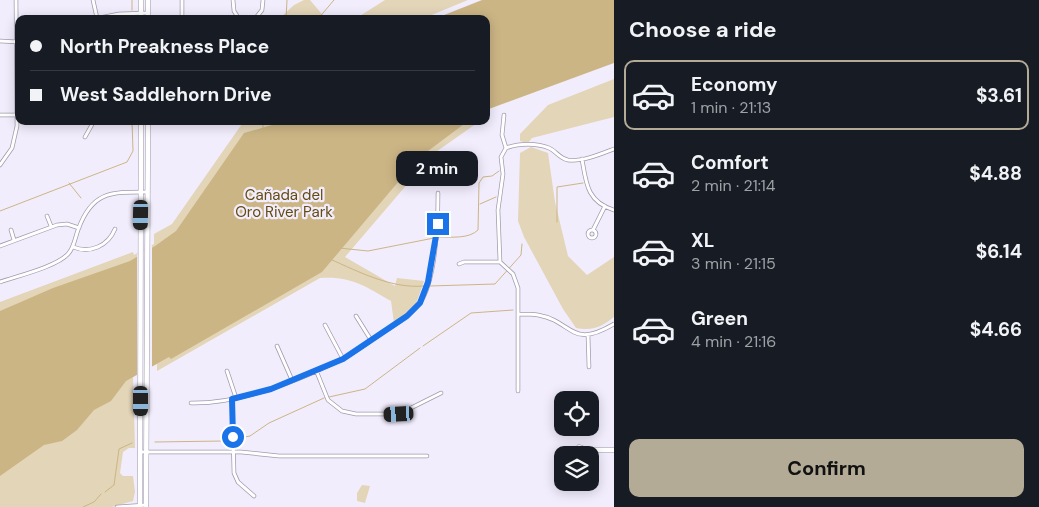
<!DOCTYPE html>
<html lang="en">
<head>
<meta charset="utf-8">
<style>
  body { margin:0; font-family:"DM Sans",sans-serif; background:#20242c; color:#f1f3f6; height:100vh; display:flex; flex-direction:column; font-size:19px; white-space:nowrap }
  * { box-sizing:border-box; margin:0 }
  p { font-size:16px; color:#9ea1a6 }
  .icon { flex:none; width:28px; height:28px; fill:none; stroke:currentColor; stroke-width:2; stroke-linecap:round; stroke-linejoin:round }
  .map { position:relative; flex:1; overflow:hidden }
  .side { display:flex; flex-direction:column; background:#171b24; width:425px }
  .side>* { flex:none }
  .top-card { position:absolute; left:15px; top:15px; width:475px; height:110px; border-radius:10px; box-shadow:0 2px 12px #0003; display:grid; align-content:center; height:110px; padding:0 15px; background:#171b24 }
  .controls { position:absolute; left:554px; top:391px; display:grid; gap:10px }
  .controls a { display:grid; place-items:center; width:45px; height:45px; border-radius:10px; background:#171b24; box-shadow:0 2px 12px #0003; font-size:25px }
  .end { position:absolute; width:22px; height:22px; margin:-11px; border:6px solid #1a73e8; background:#fff; box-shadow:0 0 0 2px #fff }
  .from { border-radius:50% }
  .bubble { position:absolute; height:35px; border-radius:10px; background:#171b24; box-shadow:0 2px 12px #0003; font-size:16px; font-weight:700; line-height:35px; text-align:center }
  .car { position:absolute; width:15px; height:30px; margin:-15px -8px; border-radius:6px; box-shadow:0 0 4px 1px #0007; background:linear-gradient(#222 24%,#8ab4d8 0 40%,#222 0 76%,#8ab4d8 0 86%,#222 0) }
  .top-card b { display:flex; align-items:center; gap:18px; height:48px; font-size:19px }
  .top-card b+b { border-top:1px solid #363941 }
  .top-card i { width:12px; height:12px; background:#f1f3f6 }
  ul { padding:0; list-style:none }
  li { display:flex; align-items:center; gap:15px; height:70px; margin:0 10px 8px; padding:0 5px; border:2px solid transparent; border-radius:10px }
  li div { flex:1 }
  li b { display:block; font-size:19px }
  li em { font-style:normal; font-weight:700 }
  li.current { border-color:#b4ab97 }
  li>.icon { width:45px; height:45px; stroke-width:1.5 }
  h2 { padding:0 15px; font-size:22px; line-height:60px }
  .primary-button { display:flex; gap:10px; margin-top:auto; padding:10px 15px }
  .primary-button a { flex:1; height:58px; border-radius:10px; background:#b4ab97; color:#111; font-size:20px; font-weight:700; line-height:58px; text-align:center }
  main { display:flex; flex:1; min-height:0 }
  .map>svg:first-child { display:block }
</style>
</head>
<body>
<main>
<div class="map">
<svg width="614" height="507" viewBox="0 0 614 507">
  <rect width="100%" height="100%" fill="#f2edfd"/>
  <path fill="#e3d5b8" d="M304,0H310L326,19H279L294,5Z
    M385,0H468L422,19H355Z
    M614,79V117L532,138L528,143L520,141V134L548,105Z
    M244,121H480L433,154L345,257L395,286L397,278L424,281L416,304L394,323L391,301C364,286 352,276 320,278L157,371V364L133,376L135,448H129L123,452L120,473L123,476H133L135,492L133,501L112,507H0V302L133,252L134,255L154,244V234L172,224Z
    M531,147L548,153L555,202L568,256L587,275L614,257V317C601,327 593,331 576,328L563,309L524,237L518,221L520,153Z
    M362,485L370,486L365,503L357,501V493Z"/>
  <path fill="#ccb585" d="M482,0H614V63L486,110V19H434Z
    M286,121H468L428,151L399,181L322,272L171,359L169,357L126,381L111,401L94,410L77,430L62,441L44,445L0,476V311L53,288L130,261L155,246L176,231L244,133Z"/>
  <path fill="#f2edfd" d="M152,245V368L137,376V254Z"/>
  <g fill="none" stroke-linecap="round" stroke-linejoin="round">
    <path stroke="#ccb585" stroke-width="1" d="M132,0V10
      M286,19L287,0
      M318,19L334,0
      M263,130V121
      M69,183L81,198
      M480,204L496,197
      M0,211L127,162L133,151L132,121
      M557,222V187L583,183
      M439,237C451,237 469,239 478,230L479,183L483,177L492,176L499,171
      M339,248L368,251L434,238
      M330,259C359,272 392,289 424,286
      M430,286L495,284L521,255L522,244
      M423,346L471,313L513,310
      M329,397L365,389L420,348
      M155,442L223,441L250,436L269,423L324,398
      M105,492L114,485L119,449L132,443
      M83,507L94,502L101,494"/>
    <defs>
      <path id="street" d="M93,0L97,18
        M182,0V19
        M233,0L234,11L239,19
        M94,19L119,14L148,13
        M255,19L262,10L263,0
        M0,41L19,42
        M0,115H17
        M504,115L502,135L506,148
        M85,137L94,121
        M506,148L501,157L503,174L498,210L500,262L513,274L518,288V391
        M506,148C519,143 537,143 549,148C556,151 559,158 568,160C582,162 601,154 614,149
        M582,159C586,183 587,202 614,210
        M0,165L12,148L17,126L16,0
        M47,216L51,226
        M588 234a4 4 0 1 1 8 0a4 4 0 1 1-8 0Z
        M11,230L14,240
        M593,230L605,206
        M0,246L57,225L67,224L79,228
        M73,247C90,254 108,246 115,229
        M459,264L464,262H500
        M0,282C17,276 56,267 68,254C74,248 75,238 78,230C92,191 111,192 148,192
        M519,314C525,314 532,314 538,315C573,321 570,350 614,324
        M356,316L371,340
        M325,325L343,359
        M588,335L589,367
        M277,346L292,380
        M316,370L328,400L342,411L356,414H399L441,393
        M227,371L236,398
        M232,399L234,473L238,482L254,496
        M191,403C240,404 298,381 342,359C357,352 370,341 383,332C396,324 410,316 419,304C436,283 438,220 438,193
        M140,452H241L279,456H427
        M117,507L146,505"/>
      <path id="secondary" d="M579,447L587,450H614"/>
      <path id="primary" d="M141,0V19
        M148,19V0
        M140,507L141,121
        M146,507L148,121"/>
    </defs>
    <use href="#street" stroke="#a19bad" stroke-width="4.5"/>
    <use href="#secondary" stroke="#a19bad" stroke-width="5.5"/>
    <use href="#primary" stroke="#a19bad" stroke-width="5.5"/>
    <use href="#street" stroke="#fff" stroke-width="3"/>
    <use href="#secondary" stroke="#fff" stroke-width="4.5"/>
    <use href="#primary" stroke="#fff" stroke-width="4.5"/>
  </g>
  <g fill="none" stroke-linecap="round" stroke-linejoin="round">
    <path stroke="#1a73e8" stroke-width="6" d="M233,437L232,399L271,389L343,359L407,316L420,303L428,282L438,224"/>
  </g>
  <g text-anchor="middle" stroke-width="4.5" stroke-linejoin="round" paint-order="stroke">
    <g font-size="15" fill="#634b11" stroke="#f2edfd">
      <text x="284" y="200">Cañada del<tspan x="284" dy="17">Oro River Park</tspan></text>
    </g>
  </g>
</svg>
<div class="controls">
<a><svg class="icon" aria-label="locate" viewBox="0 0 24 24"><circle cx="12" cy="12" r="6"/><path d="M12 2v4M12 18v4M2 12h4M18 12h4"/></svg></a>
<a><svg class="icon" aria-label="layers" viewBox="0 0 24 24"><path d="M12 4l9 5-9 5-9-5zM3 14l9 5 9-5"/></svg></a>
</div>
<i class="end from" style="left:233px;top:437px"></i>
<i class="end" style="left:438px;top:224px"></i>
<div class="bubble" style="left:396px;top:151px;width:82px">2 min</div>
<i class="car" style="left:141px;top:215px;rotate:181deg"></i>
<i class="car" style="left:141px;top:401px;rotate:180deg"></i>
<i class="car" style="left:399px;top:414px;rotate:267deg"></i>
<div class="top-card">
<b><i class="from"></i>North Preakness Place</b>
<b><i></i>West Saddlehorn Drive</b>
</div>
</div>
<section class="side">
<h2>Choose a ride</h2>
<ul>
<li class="current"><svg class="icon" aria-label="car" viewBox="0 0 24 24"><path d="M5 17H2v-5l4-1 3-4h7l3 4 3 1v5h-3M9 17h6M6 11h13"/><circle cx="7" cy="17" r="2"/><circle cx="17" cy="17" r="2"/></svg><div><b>Economy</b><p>1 min · 21:13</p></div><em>$3.61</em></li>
<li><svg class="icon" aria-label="car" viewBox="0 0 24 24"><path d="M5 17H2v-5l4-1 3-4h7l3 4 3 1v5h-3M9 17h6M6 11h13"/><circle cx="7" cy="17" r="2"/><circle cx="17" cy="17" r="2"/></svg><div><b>Comfort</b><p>2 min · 21:14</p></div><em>$4.88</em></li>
<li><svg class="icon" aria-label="car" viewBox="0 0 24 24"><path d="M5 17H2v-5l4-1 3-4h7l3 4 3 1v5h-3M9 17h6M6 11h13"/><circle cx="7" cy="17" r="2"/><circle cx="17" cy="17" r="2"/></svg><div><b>XL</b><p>3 min · 21:15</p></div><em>$6.14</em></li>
<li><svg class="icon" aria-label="car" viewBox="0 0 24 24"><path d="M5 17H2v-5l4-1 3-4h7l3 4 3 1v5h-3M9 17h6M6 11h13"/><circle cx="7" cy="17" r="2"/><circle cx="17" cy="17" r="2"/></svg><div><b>Green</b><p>4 min · 21:16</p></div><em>$4.66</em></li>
</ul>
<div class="primary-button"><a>Confirm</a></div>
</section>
</main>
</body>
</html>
